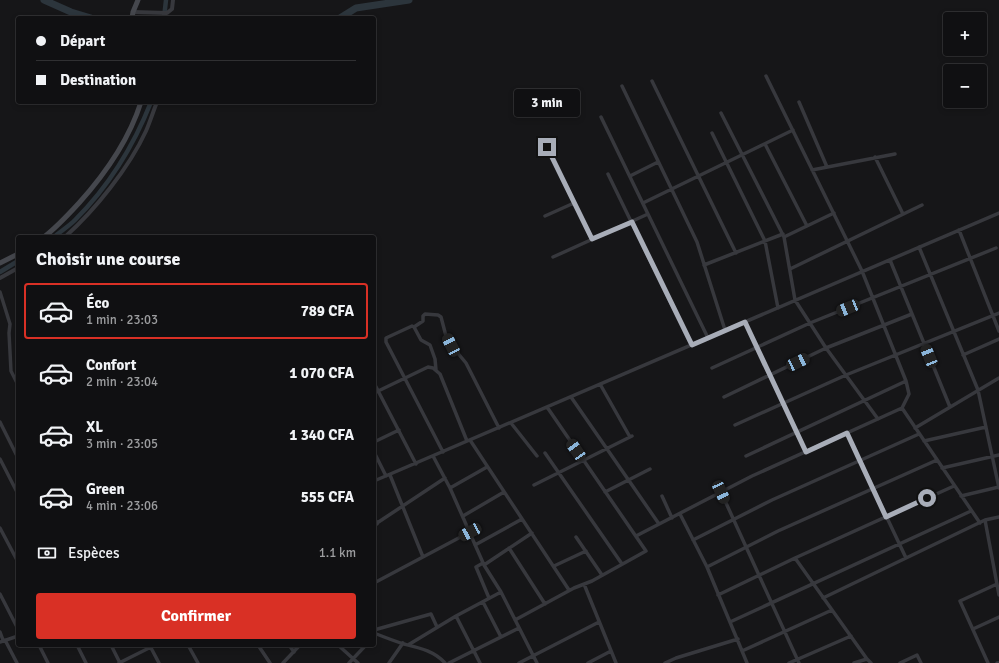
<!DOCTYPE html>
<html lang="fr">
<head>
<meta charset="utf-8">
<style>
  body { margin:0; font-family:Signika,sans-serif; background:#19191b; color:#f1f3f6; height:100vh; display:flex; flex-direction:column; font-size:15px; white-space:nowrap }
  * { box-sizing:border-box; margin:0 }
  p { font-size:13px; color:#9c9d9f }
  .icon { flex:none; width:22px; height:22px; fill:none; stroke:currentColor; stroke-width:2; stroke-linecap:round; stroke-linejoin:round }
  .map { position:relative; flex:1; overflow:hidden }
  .panel { position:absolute; left:16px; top:235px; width:360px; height:412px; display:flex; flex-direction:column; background:#101012; border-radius:4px; box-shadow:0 2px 6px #0003,0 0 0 1px #303032 }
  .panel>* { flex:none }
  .banner { position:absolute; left:16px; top:16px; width:360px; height:88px; border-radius:4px; box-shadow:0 2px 6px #0003,0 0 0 1px #303032; display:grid; align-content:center; height:88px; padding:0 20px; background:#101012 }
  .fabs { position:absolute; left:943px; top:12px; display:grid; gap:8px }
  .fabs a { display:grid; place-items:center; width:44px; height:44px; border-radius:4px; background:#101012; box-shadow:0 2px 6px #0003,0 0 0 1px #303032; font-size:20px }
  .end { position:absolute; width:18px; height:18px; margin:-9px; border:5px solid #a8adb8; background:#111; box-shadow:0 0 0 2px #111 }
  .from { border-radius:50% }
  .bubble { position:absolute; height:28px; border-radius:4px; background:#101012; box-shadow:0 2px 6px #0003,0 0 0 1px #303032; font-size:13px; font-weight:700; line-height:28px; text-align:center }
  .car { position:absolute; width:12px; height:24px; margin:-12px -6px; border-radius:5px; box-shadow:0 0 3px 1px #0007; background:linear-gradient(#222 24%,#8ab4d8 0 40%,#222 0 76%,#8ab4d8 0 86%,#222 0) }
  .banner b { display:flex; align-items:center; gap:14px; height:38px; font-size:15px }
  .banner b+b { border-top:1px solid #303032 }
  .banner i { width:10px; height:10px; background:#f1f3f6 }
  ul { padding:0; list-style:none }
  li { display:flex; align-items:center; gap:12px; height:56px; margin:0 8px 6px; padding:0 12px; border:2px solid transparent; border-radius:4px }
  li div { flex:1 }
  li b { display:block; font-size:15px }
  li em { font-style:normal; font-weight:700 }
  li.current { border-color:#d93025 }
  li>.icon { width:36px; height:36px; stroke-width:1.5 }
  h2 { padding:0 20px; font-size:18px; line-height:48px }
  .pay { display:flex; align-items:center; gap:10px; height:44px; padding:0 20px; font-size:15px }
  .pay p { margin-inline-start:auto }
  .action { display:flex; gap:8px; margin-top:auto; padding:8px 20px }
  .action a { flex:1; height:46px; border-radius:4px; background:#d93025; color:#fff; font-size:16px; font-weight:700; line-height:46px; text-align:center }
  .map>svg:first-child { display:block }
</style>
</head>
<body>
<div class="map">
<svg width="999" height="663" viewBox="0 0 999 663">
  <rect width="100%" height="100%" fill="#161618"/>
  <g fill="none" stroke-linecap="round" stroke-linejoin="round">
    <path stroke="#2c353c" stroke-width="4.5" d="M164,18L166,0
      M54,237C61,231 69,226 75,220C108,187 134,145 151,102
      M0,272L18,261"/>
    <path stroke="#2c353c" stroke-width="7" d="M44,0L71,12L91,18
      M340,18L356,8L409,0"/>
    <path stroke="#37383d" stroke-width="3.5" d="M652,81L736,253
      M622,86L697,242L725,330
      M799,102L827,167
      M721,113L784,237L795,300L826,348L878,419
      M601,117L708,338
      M712,133L765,241L778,308
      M765,144L807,226
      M547,147L592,239
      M875,157L903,214
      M812,170L895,154
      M608,174L691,345
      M630,176L658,162
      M643,203L793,130
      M545,216L574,203
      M959,230L999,331
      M784,237L834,213
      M919,247L978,390L999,488
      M553,257L648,214
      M890,260L950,407
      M704,265L783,234
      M790,269L922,205
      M0,292L10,324L9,333L11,371L18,385
      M745,322L806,452
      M414,327L423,321V316L425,314L438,315L441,317L446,336L451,345L466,363L499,428
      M963,355L999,339
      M712,368L810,323L996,248
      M436,370L435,359L430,345L421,340L414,327L412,326L386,338V342L443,452
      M374,383L416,464
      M600,384L630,437
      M374,393L428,367L433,368L440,374L467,441
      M571,397L659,524
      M724,397L826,348L912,314
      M902,408L980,523
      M0,422L18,458
      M511,423L537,456
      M735,425L846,375L999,313
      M915,428L999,378
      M847,433L906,558
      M470,440L569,590
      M924,441L986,427
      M374,442L399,430
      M374,452L386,476
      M545,453L622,564
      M433,456L450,488L484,565L501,592L537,663
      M746,456L906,381
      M0,459L18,494
      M942,468L999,455
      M390,475L423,557
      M374,481L999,213
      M534,485L632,436
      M450,488L487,467
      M605,492L650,469
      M721,492L799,663
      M662,496L672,518
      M961,496L999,487
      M680,514L707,567L747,663
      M463,516L504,492
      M374,517L377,524
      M985,520L999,595
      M374,525L445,478
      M0,528L18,562
      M636,536L752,476L902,408L909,394L906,381L862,271L766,76
      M576,537L602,575
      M693,540L772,500L919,434
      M475,545L522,519
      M509,548L545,604
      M795,558L867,659L871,663
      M483,563L476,567L489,598
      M484,565L532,533
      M554,566L586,551
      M707,567L778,531L937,460
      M374,583L470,532
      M584,584L616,663
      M0,594L18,629
      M718,595L795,558L954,486
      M823,598L985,520L999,517
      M483,602L501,637
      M456,616L480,663
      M515,620L574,588L592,581L646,551L547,407
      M730,622L971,511
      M973,629L999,617
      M374,630L431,614L437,627
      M0,632L3,640
      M374,633C384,637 394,641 404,644C420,648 434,651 445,663
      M5,640L17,663
      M0,642L18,636
      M39,645L48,663
      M77,645L86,663
      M111,645L120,663
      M188,645L198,663
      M258,645L270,663
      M289,645L294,652
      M338,645L358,663
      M408,645L456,616L501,592
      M150,646L159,663
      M742,651L832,610
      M119,663L155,645
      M283,663L300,645
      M349,663L366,645
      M389,663L403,643
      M449,663L519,628
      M519,663L599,622
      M588,663L611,651
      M665,663L676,658L738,639
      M789,663L851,636
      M854,663L867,659
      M900,663L917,655L921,663
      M988,663L960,601L997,584
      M997,663H999"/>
    <path stroke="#37383d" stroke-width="4" d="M133,12L167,13L172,9L173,0
      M65,237C95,210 129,168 146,131C150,122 153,112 157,102
      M0,278L18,268"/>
    <path stroke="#45474d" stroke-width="5" d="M132,18L133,12L138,0
      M44,237C57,227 68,215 79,203C106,173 129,140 141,102
      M0,263L18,254"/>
  </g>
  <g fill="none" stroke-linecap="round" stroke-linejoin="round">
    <path stroke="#a8adb8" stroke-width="5" d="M547,147L592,239L632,222L692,345L745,322L806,452L847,433L886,517L927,498"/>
  </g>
</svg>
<div class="fabs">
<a>+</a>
<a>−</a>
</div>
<i class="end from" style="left:927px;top:498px"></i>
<i class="end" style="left:547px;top:147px"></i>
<div class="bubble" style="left:514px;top:89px;width:66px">3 min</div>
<i class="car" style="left:848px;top:308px;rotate:248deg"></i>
<i class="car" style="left:451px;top:345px;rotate:333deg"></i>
<i class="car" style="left:929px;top:356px;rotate:338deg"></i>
<i class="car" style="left:798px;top:362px;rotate:65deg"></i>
<i class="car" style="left:576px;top:450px;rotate:325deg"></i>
<i class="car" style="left:721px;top:492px;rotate:155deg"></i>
<i class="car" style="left:470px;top:532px;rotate:242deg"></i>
<div class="banner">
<b><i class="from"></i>Départ</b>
<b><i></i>Destination</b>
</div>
<section class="panel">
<h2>Choisir une course</h2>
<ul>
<li class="current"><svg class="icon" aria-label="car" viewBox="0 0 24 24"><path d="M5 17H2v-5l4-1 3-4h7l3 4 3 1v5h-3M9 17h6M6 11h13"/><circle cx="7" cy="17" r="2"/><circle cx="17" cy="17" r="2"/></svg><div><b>Éco</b><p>1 min · 23:03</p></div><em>789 CFA</em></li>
<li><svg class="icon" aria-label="car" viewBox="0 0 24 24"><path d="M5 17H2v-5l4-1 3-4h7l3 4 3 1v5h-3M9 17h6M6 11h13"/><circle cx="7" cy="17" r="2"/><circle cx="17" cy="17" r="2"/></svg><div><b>Confort</b><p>2 min · 23:04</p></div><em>1 070 CFA</em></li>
<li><svg class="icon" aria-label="car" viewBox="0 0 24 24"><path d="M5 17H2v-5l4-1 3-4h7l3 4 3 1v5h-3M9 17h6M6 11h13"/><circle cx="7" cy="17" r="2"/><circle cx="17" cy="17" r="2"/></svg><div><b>XL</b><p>3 min · 23:05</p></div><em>1 340 CFA</em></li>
<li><svg class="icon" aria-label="car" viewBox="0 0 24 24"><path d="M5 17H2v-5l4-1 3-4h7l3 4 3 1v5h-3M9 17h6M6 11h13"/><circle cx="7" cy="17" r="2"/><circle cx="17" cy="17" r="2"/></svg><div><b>Green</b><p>4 min · 23:06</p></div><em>555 CFA</em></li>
</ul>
<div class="pay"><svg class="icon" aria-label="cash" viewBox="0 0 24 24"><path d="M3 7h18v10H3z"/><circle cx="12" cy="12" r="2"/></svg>Espèces<p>1.1 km</p></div>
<div class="action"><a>Confirmer</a></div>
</section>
</div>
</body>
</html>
